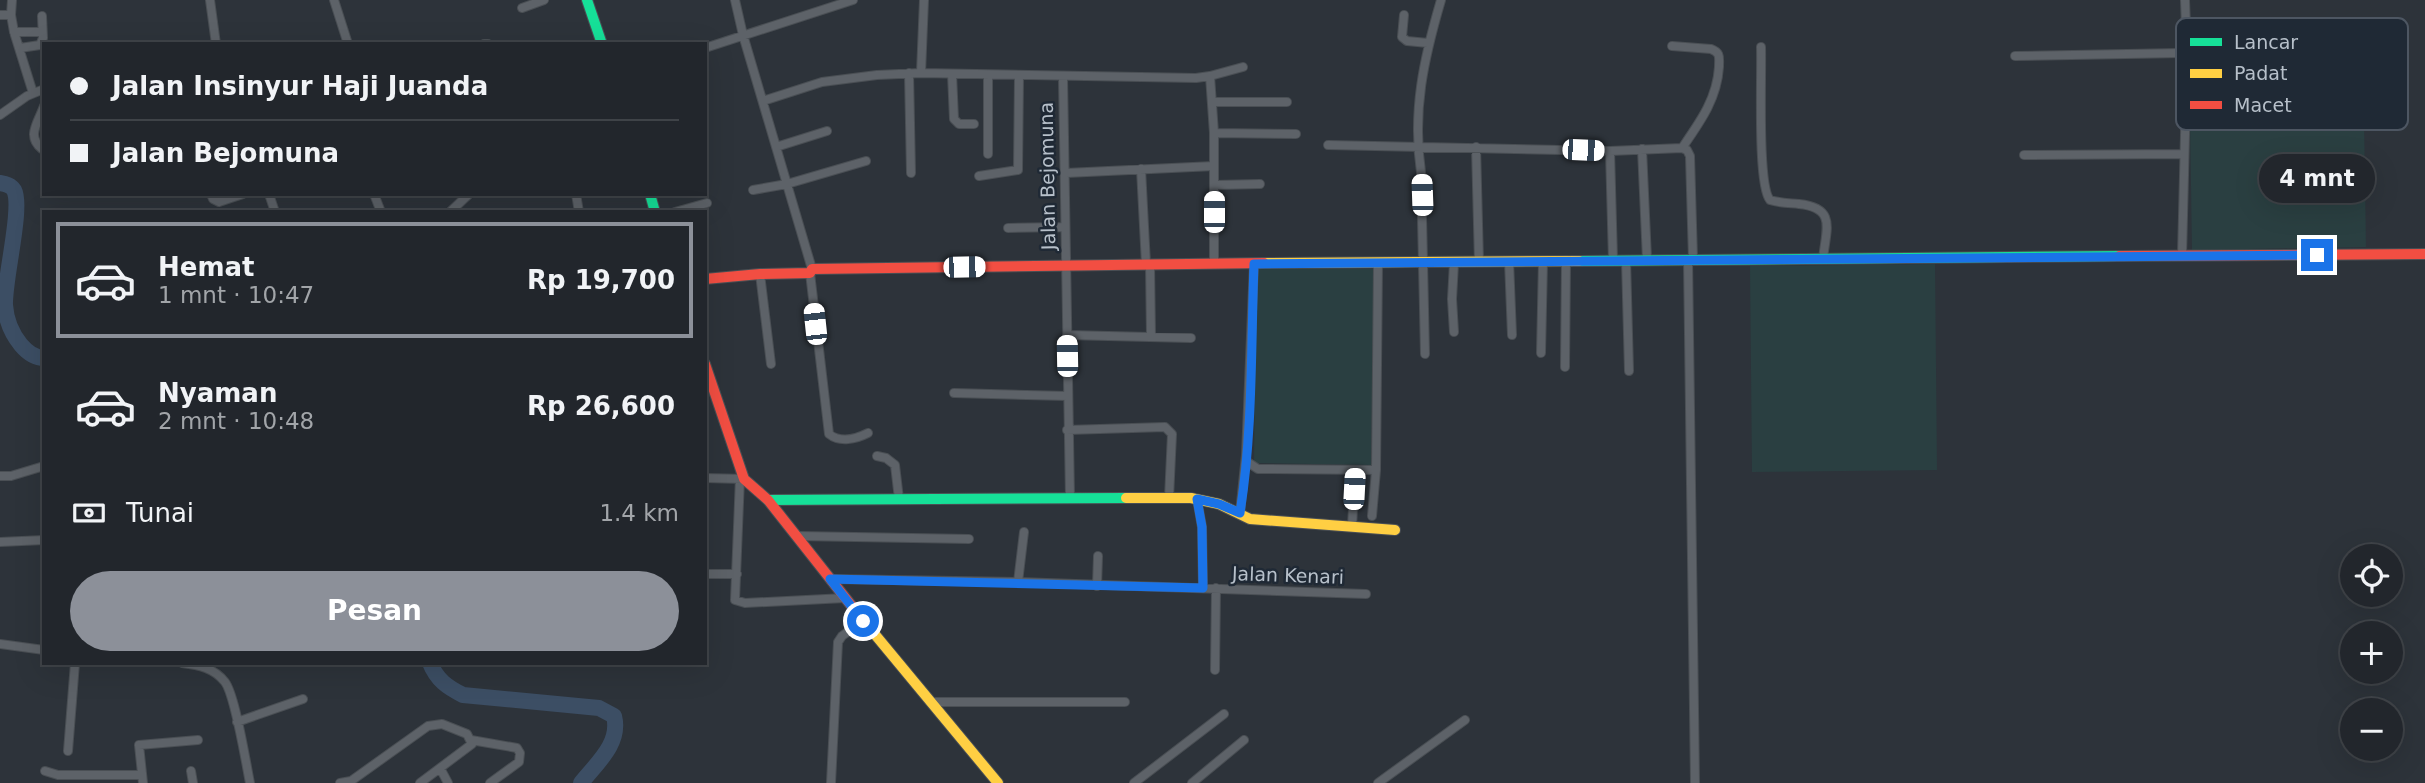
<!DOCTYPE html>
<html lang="id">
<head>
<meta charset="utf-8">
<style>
  body { margin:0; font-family:"DejaVu Sans",sans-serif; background:#2e3238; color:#f1f3f6; height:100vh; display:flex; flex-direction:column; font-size:26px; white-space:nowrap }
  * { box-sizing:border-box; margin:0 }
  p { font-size:23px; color:#a2a5a9 }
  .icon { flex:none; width:38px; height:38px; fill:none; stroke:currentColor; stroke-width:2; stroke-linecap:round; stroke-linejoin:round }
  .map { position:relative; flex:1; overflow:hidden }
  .sheet { position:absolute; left:42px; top:210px; width:665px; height:455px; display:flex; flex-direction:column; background:#22262c; border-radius:0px; box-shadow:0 7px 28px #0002,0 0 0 2px #3f4348 }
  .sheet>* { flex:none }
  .guide { position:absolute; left:42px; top:42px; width:665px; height:154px; border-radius:0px; box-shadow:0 7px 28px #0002,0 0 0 2px #3f4348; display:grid; align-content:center; height:154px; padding:0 28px; background:#22262c }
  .buttons { position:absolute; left:2340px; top:544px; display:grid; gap:14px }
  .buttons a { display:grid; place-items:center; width:63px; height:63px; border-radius:50%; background:#22262c; box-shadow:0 7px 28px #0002,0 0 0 2px #3f4348; font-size:35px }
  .end { position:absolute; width:32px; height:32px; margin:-16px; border:9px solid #1a73e8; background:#fff; box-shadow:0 0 0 4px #fff }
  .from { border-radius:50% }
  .bubble { position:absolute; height:49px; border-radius:24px; background:#22262c; box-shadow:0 7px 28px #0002,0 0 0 2px #3f4348; font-size:23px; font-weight:700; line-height:49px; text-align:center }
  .car { position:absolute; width:21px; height:42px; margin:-21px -10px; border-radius:9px; box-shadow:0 0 5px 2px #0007; background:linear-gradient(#fff 24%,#345 0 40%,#fff 0 76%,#345 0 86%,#fff 0) }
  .guide b { display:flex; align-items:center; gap:24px; height:66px; font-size:26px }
  .guide b+b { border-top:2px solid #3f4348 }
  .guide i { width:18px; height:18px; background:#f1f3f6 }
  ul { padding:12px 0 0; list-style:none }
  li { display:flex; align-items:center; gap:21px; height:116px; margin:0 14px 10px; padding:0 14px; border:4px solid transparent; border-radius:0px }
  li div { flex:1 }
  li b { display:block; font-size:26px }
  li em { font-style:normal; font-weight:700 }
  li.on { border-color:#8c9099 }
  li>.icon { width:63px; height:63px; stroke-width:1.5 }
  .pay { display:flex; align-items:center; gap:18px; height:77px; padding:0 28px; font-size:26px }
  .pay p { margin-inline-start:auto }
  .primary-button { display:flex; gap:14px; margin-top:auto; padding:14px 28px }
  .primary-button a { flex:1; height:80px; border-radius:42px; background:#8c9099; color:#fff; font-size:28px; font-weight:700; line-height:80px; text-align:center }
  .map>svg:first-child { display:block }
</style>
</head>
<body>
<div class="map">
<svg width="2425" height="783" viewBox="0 0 2425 783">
  <rect width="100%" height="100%" fill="#2d333a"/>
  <path fill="#2a3f41" d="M2363,55L2366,247L2192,250L2189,58Z
    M1935,264L1937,470L1752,472L1750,266Z
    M1256,268L1374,269L1371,465L1254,463Z"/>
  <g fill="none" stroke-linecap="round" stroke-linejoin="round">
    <path stroke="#3c4e64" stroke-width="16" d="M0,183C6,184 11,185 14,190C23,207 4,280 5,305C6,319 12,334 21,345C27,352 35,358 44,358
      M430,663C437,680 447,687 463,695L599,708L614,716C621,743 597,763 581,783"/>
    <defs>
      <path id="street" d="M210,0L216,44
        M334,0L348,44
        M735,0L743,35L812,269
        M522,8L544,0
        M0,15H11L14,32L33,93
        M11,15L12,0
        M1404,15L1402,37L1407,41L1428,43
        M14,32H42
        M484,44H488
        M1672,46L1711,49C1721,53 1719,57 1719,67C1717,99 1700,122 1682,148
        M1761,47C1762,73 1757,185 1770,200C1779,203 1789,203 1799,204C1837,208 1826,229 1823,259
        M20,48L40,45L43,38L42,16
        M705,48L853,0
        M2015,56L2337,50
        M909,73L911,173
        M921,73L924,0
        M952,74L954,119L959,124H974
        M1210,76L1214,133V264
        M1063,77L1070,498
        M763,101L822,82L877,75L921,73L1196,78L1210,76L1243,67
        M1212,102H1287
        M0,115L27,96L44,89
        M1214,133L1296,134
        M1328,145L1610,151L1682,148L1687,150L1690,156L1693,259
        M776,147L827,131
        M1476,147L1479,262
        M42,149C26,136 38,123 44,106
        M1642,149L1647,259
        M1610,151L1613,260
        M988,154V76
        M2024,155L2184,154
        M1141,169L1146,264
        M1066,173L1214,166
        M979,176L1018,170L1019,76
        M1215,185L1260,184
        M753,190L787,184L866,161
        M211,194L213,199L219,202
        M269,194L275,212
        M374,194L381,212
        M576,194L579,212
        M219,202L243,194
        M450,212L469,194
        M675,212L707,203
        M1008,228L1065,227
        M2182,256L2187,54L2185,0
        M1688,259L1695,783
        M1626,260L1629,371
        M1509,261L1512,335
        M1454,263L1452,299L1454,332
        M1150,264L1151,337
        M810,273L829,434C840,443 856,439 868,433
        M760,274L771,364
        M1067,335L1191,338
        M1541,353L1543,261
        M1425,354L1421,172C1412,111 1424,58 1441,0
        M1565,367L1566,260
        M954,393L1068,396
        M1067,430L1165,427L1172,434L1169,498
        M877,456L886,458L895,465L899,499
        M1246,461L1258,469L1376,470
        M0,476H11L44,466
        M705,478L744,479
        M740,478L735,600L745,603L845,598
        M1197,499L1202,527L1203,588
        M1240,513L1246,455L1254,264
        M1372,516L1376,470L1378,262
        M1352,527L1355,470
        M798,536L969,539
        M0,542L44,540
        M705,574H737
        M830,579L1018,582L1366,594
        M1018,582L1024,532
        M1097,586L1098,556
        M0,644L44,650
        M182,663C199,665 214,668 225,682C235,695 246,763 250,783
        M1215,670L1216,588
        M930,702H1125
        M237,722L303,699
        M471,740L517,748L520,753L519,762L490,783
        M68,751L75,663
        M440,768L448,783
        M45,771L58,775H142
        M191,771L193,783
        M143,783L139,745L198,740
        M340,783L351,781L428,726L442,724L467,734L472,744L420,783
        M831,783L838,642L842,636L863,621
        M1134,783L1224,714
        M1192,783L1244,740
        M1378,783L1465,720"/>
      <path id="fast" d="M587,0L602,44
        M650,194L655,212
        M1579,261L2119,256
        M768,500L1126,498"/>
      <path id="slow" d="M1264,263L1579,261
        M1126,498H1191L1219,504L1250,519L1395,530
        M858,614L998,783"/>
      <path id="jam" d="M2119,256L2425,254
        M705,279L760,274L810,273L812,269L1264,263
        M705,364L744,479L768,500L858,614"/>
    </defs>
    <use href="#street" stroke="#4a4f54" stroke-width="10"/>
    <use href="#fast" stroke="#4a4f54" stroke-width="12"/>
    <use href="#slow" stroke="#4a4f54" stroke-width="12"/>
    <use href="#jam" stroke="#4a4f54" stroke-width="12"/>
    <use href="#street" stroke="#5d6268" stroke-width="8"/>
    <use href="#fast" stroke="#16e098" stroke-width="10"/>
    <use href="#slow" stroke="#ffcf43" stroke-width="10"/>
    <use href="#jam" stroke="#f24e42" stroke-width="10"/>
  </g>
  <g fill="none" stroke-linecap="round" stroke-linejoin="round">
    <path stroke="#1a73e8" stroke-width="9" d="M863,621L830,579L1203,588L1202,527L1197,499L1219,504L1240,513C1253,432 1251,346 1254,264L2317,255"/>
  </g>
  <g text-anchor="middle" stroke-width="5" stroke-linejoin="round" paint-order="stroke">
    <g font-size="19" fill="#b7c0ca" stroke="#1f2935">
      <text transform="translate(1047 176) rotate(-91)" y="7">Jalan Bejomuna</text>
      <text transform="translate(1288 575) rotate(2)" y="7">Jalan Kenari</text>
    </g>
  </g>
  <rect x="2176" y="18" width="232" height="112" rx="10" fill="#1f2935" stroke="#4d5662" stroke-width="2"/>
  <rect x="2190" y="38" width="32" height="8" fill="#16e098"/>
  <rect x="2190" y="69" width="32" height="9" fill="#ffcf43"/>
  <rect x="2190" y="101" width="32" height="8" fill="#f24e42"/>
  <g font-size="19" fill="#b7c0ca">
    <text x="2234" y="49">Lancar</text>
    <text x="2234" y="80">Padat</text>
    <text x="2234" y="112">Macet</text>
  </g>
</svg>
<div class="buttons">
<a><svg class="icon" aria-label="locate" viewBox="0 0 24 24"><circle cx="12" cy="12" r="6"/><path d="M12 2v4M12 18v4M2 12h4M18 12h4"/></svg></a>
<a>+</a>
<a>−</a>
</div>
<i class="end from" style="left:863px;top:621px"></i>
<i class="end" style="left:2317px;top:255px"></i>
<div class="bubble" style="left:2259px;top:154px;width:116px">4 mnt</div>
<i class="car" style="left:1583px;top:150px;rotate:92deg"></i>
<i class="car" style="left:1422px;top:195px;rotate:358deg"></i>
<i class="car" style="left:1214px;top:212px;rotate:0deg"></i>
<i class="car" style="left:964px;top:267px;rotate:89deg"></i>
<i class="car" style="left:815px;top:324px;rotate:354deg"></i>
<i class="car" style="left:1067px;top:356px;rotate:359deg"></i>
<i class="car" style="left:1354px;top:489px;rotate:3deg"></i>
<div class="guide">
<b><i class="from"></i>Jalan Insinyur Haji Juanda</b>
<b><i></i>Jalan Bejomuna</b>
</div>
<section class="sheet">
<ul>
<li class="on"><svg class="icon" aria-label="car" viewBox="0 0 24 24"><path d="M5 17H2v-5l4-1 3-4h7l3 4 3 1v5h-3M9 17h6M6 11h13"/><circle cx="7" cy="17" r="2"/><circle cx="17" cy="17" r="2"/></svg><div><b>Hemat</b><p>1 mnt · 10:47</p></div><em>Rp 19,700</em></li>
<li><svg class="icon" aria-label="car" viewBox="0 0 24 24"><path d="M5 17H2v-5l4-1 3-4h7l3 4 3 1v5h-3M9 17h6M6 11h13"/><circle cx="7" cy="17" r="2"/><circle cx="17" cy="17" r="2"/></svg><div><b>Nyaman</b><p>2 mnt · 10:48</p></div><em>Rp 26,600</em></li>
</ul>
<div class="pay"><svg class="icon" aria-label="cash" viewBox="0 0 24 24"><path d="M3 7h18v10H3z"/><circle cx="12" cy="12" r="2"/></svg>Tunai<p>1.4 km</p></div>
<div class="primary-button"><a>Pesan</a></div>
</section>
</div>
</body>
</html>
